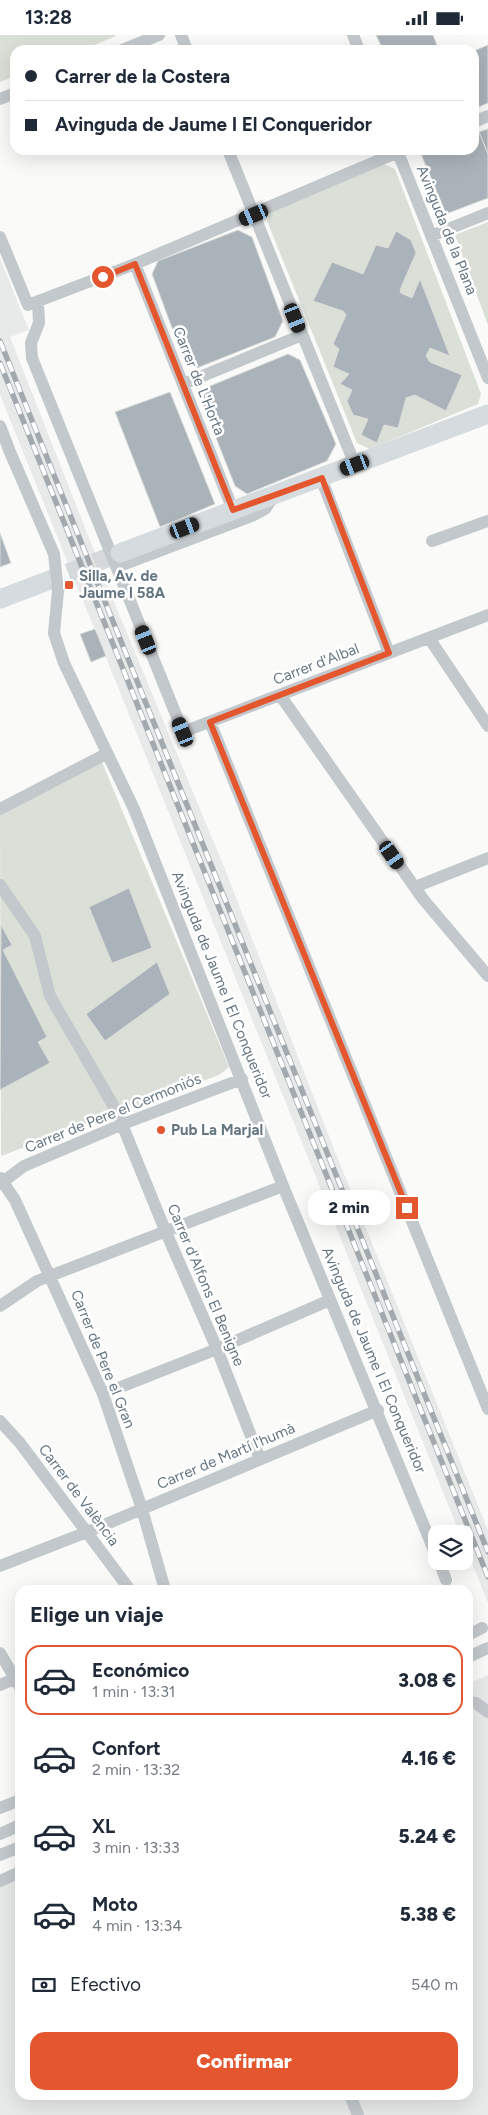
<!DOCTYPE html>
<html lang="es">
<head>
<meta charset="utf-8">
<style>
  body { margin:0; font-family:Figtree,sans-serif; background:#f2f2f3; color:#1f2937; height:100vh; display:flex; flex-direction:column; font-size:19px; white-space:nowrap }
  * { box-sizing:border-box; margin:0 }
  p { font-size:16px; color:#747a83 }
  .icon { flex:none; width:28px; height:28px; fill:none; stroke:currentColor; stroke-width:2; stroke-linecap:round; stroke-linejoin:round }
  .map { position:relative; flex:1; overflow:hidden }
  .details { position:absolute; left:15px; top:1550px; width:458px; height:515px; display:flex; flex-direction:column; background:#fff; border-radius:15px; box-shadow:0 5px 20px #0002 }
  .details>* { flex:none }
  .banner { position:absolute; left:10px; top:10px; width:469px; height:110px; border-radius:15px; box-shadow:0 5px 20px #0002; display:grid; align-content:center; height:110px; padding:0 15px; background:#fff }
  .controls { position:absolute; left:428px; top:1490px; display:grid; gap:10px }
  .controls a { display:grid; place-items:center; width:45px; height:45px; border-radius:10px; background:#fff; box-shadow:0 5px 20px #0002; font-size:25px }
  .end { position:absolute; width:22px; height:22px; margin:-11px; border:6px solid #e4572e; background:#fff; box-shadow:0 0 0 2px #fff }
  .from { border-radius:50% }
  .bubble { position:absolute; height:35px; border-radius:15px; background:#fff; box-shadow:0 5px 20px #0002; font-size:16px; font-weight:800; line-height:35px; text-align:center }
  .car { position:absolute; width:15px; height:30px; margin:-15px -8px; border-radius:6px; box-shadow:0 0 4px 1px #0007; background:linear-gradient(#222 24%,#8ab4d8 0 40%,#222 0 76%,#8ab4d8 0 86%,#222 0) }
  .banner b { display:flex; align-items:center; gap:18px; height:48px; font-size:19px }
  .banner b+b { border-top:1px solid #e0e1e3 }
  .banner i { width:12px; height:12px; background:#1f2937 }
  ul { padding:0; list-style:none }
  li { display:flex; align-items:center; gap:15px; height:70px; margin:0 10px 8px; padding:0 5px; border:2px solid transparent; border-radius:15px }
  li div { flex:1 }
  li b { display:block; font-size:19px }
  li em { font-style:normal; font-weight:800 }
  li.current { border-color:#e4572e }
  li>.icon { width:45px; height:45px; stroke-width:1.5 }
  h2 { padding:0 15px; font-size:22px; line-height:60px }
  .pay { display:flex; align-items:center; gap:12px; height:55px; padding:0 15px; font-size:19px }
  .pay p { margin-inline-start:auto }
  .action { display:flex; gap:10px; margin-top:auto; padding:10px 15px }
  .action a { flex:1; height:58px; border-radius:15px; background:#e4572e; color:#fff; font-size:20px; font-weight:800; line-height:58px; text-align:center }
  .status { display:flex; justify-content:space-between; align-items:center; height:35px; padding:0 25px; background:#fff; direction:ltr }
  .status svg { height:14px; fill:currentColor }
  .map>svg:first-child { display:block }
</style>
</head>
<body>
<div class="status"><b>13:28</b><svg viewBox="0 0 49 12"><path d="M0 12V9h3v3zM5 12V6h3v6zM10 12V3h3v9zM15 12V0h3v12zM26 1h20v11H26zM47 4h2v5h-2z"/></svg></div>
<div class="map">
<svg width="488" height="2080" viewBox="0 0 488 2080">
  <rect width="100%" height="100%" fill="#fafaf8"/>
  <path fill="#e8e9e9" d="M0,223L29,295L10,302L117,574L224,832L338,1124L488,1495V1568L464,1508V1499H460L0,360Z
    M488,1640V2080H0V1845L20,1837V2060H468V1649Z"/>
  <path fill="#dadfd7" d="M0,0H116V1L82,15H15V41L0,47Z
    M384,129L395,134L481,359L478,369L370,414L357,408L267,186L272,174Z
    M488,187V290L455,200Z
    M102,727L229,1032L219,1040L1,1121L0,779Z"/>
  <path fill="#aab3b9" stroke="#dcdcda" d="M376,0H433L439,15H383Z
    M488,10V68L474,74V16Z
    M488,94V119L479,97Z
    M479,97L488,119V163L446,179L421,119L432,115H474V99Z
    M238,195L252,202L283,286L275,302L197,333L185,328L152,239L158,226Z
    M396,196L411,205L416,218L400,255L401,258L412,263L420,244L450,321L430,313L426,321L430,327L462,340L446,376L415,360L406,363L398,393L384,390L377,408L361,400L368,384L353,380L347,366L352,355L340,349L349,339L333,332L339,314L333,309L346,280L343,276L313,266L332,227L363,239L376,210L388,213Z
    M288,319L300,325L336,409L327,426L247,459L235,451L201,365L210,351Z
    M170,357L215,469L160,492L115,377Z
    M0,498L11,528L0,532Z
    M95,594L106,621L91,627L80,599Z
    M129,853L152,913L112,928L89,872Z
    M1,890L12,910L3,915L47,1002L38,1007L50,1028L0,1055Z
    M157,927L170,959L105,1006L86,979Z"/>
  <g fill="none" stroke-linecap="round" stroke-linejoin="round">
    <path stroke="#d5d9db" stroke-width="19" stroke-dasharray="19 9" stroke-linecap="butt" d="M42,548L120,518"/>
    <path stroke="#c3c8cc" stroke-width="12" d="M181,0L187,15
      M353,0L359,15
      M122,15L159,0
      M0,64L15,58
      M474,87L488,81
      M228,115L355,430
      M397,115L488,343
      M431,201L488,178
      M0,202L28,270L135,229L403,115
      M135,229L233,475
      M38,266L39,288L31,308L32,323L183,697L488,580
      M183,349L302,300
      M0,391L10,417L54,519L58,556L54,598L64,628L134,774L283,1151L436,1520
      M321,443L389,618
      M432,506L488,486
      M117,532L252,481L265,474L274,461
      M429,603L488,691
      M280,660L423,864L488,941
      M210,687L488,1374
      M0,774L106,719
      M0,850L35,901L50,961L117,1077L165,1195L217,1314L260,1424
      M415,852L488,823
      M0,1143L15,1165L103,1359L142,1474L165,1555
      M0,1149L24,1131L123,1089L242,1044
      M0,1271L37,1246L283,1151
      M103,1359L217,1314L330,1265
      M0,1386L20,1408L130,1555
      M439,1526L446,1545
      M0,1531L87,1497L378,1375
      M468,1600L482,1593
      M0,1618L20,1652
      M468,1622L488,1613
      M0,1650L16,1643
      M468,1667L476,1668L488,1677
      M0,1773L20,1765
      M0,1799L20,1790
      M0,1820L20,1812
      M0,1846L20,1837
      M350,2060L358,2080"/>
    <path stroke="#d6dbdf" stroke-width="19" d="M120,518L488,379
      M0,564L42,548"/>
    <defs>
      <path id="rail" d="M0,306L488,1517
        M0,328L488,1542"/>
    </defs>
    <use href="#rail" stroke="#a2aab0" stroke-width="5.5"/>
    <use href="#rail" stroke="#fff" stroke-width="4" stroke-dasharray="11" stroke-linecap="butt"/>
  </g>
  <g fill="none" stroke-linecap="round" stroke-linejoin="round">
    <path stroke="#e4572e" stroke-width="6" d="M103,242L135,229L233,475L322,443L389,618L210,687L407,1173"/>
  </g>
  <g fill="#e4572e" stroke="#fff" stroke-width="2">
    <rect x="64" y="545" width="10" height="10" rx="2.5"/>
    <circle cx="161" cy="1095" r="5"/>
  </g>
  <g text-anchor="middle" stroke-width="5" stroke-linejoin="round" paint-order="stroke">
    <g font-size="15" fill="#657683" stroke="#fff">
      <text transform="translate(447 195) rotate(68)" y="5">Avinguda de la Plana</text>
      <text transform="translate(199 346) rotate(68)" y="5">Carrer de L'Horta</text>
      <text transform="translate(316 629) rotate(-21)" y="5">Carrer d'Albal</text>
      <text transform="translate(222 950) rotate(68)" y="5">Avinguda de Jaume I El Conqueridor</text>
      <text transform="translate(113 1078) rotate(-22)" y="5">Carrer de Pere el Cermoniós</text>
      <text transform="translate(206 1250) rotate(67)" y="5">Carrer d'Alfons El Benigne</text>
      <text transform="translate(103 1324) rotate(68)" y="5">Carrer de Pere el Gran</text>
      <text transform="translate(374 1325) rotate(67)" y="5">Avinguda de Jaume I El Conqueridor</text>
      <text transform="translate(226 1421) rotate(-23)" y="5">Carrer de Martí l'humà</text>
      <text transform="translate(79 1460) rotate(53)" y="5">Carrer de València</text>
    </g>
    <g font-size="15" font-weight="bold" fill="#657683" stroke="#fff" text-anchor="start">
      <text x="79" y="546">Silla, Av. de<tspan x="79" dy="17">Jaume I 58A</tspan></text>
      <text x="171" y="1100">Pub La Marjal</text>
    </g>
  </g>
</svg>
<div class="controls">
<a><svg class="icon" aria-label="layers" viewBox="0 0 24 24"><path d="M12 4l9 5-9 5-9-5zM3 14l9 5 9-5"/></svg></a>
</div>
<i class="end from" style="left:103px;top:242px"></i>
<i class="end" style="left:407px;top:1173px"></i>
<div class="bubble" style="left:308px;top:1155px;width:82px">2 min</div>
<i class="car" style="left:254px;top:180px;rotate:247deg"></i>
<i class="car" style="left:295px;top:283px;rotate:158deg"></i>
<i class="car" style="left:355px;top:430px;rotate:249deg"></i>
<i class="car" style="left:185px;top:493px;rotate:69deg"></i>
<i class="car" style="left:146px;top:605px;rotate:338deg"></i>
<i class="car" style="left:183px;top:697px;rotate:338deg"></i>
<i class="car" style="left:392px;top:820px;rotate:145deg"></i>
<div class="banner">
<b><i class="from"></i>Carrer de la Costera</b>
<b><i></i>Avinguda de Jaume I El Conqueridor</b>
</div>
<section class="details">
<h2>Elige un viaje</h2>
<ul>
<li class="current"><svg class="icon" aria-label="car" viewBox="0 0 24 24"><path d="M5 17H2v-5l4-1 3-4h7l3 4 3 1v5h-3M9 17h6M6 11h13"/><circle cx="7" cy="17" r="2"/><circle cx="17" cy="17" r="2"/></svg><div><b>Económico</b><p>1 min · 13:31</p></div><em>3.08 €</em></li>
<li><svg class="icon" aria-label="car" viewBox="0 0 24 24"><path d="M5 17H2v-5l4-1 3-4h7l3 4 3 1v5h-3M9 17h6M6 11h13"/><circle cx="7" cy="17" r="2"/><circle cx="17" cy="17" r="2"/></svg><div><b>Confort</b><p>2 min · 13:32</p></div><em>4.16 €</em></li>
<li><svg class="icon" aria-label="car" viewBox="0 0 24 24"><path d="M5 17H2v-5l4-1 3-4h7l3 4 3 1v5h-3M9 17h6M6 11h13"/><circle cx="7" cy="17" r="2"/><circle cx="17" cy="17" r="2"/></svg><div><b>XL</b><p>3 min · 13:33</p></div><em>5.24 €</em></li>
<li><svg class="icon" aria-label="car" viewBox="0 0 24 24"><path d="M5 17H2v-5l4-1 3-4h7l3 4 3 1v5h-3M9 17h6M6 11h13"/><circle cx="7" cy="17" r="2"/><circle cx="17" cy="17" r="2"/></svg><div><b>Moto</b><p>4 min · 13:34</p></div><em>5.38 €</em></li>
</ul>
<div class="pay"><svg class="icon" aria-label="cash" viewBox="0 0 24 24"><path d="M3 7h18v10H3z"/><circle cx="12" cy="12" r="2"/></svg>Efectivo<p>540 m</p></div>
<div class="action"><a>Confirmar</a></div>
</section>
</div>
</body>
</html>
